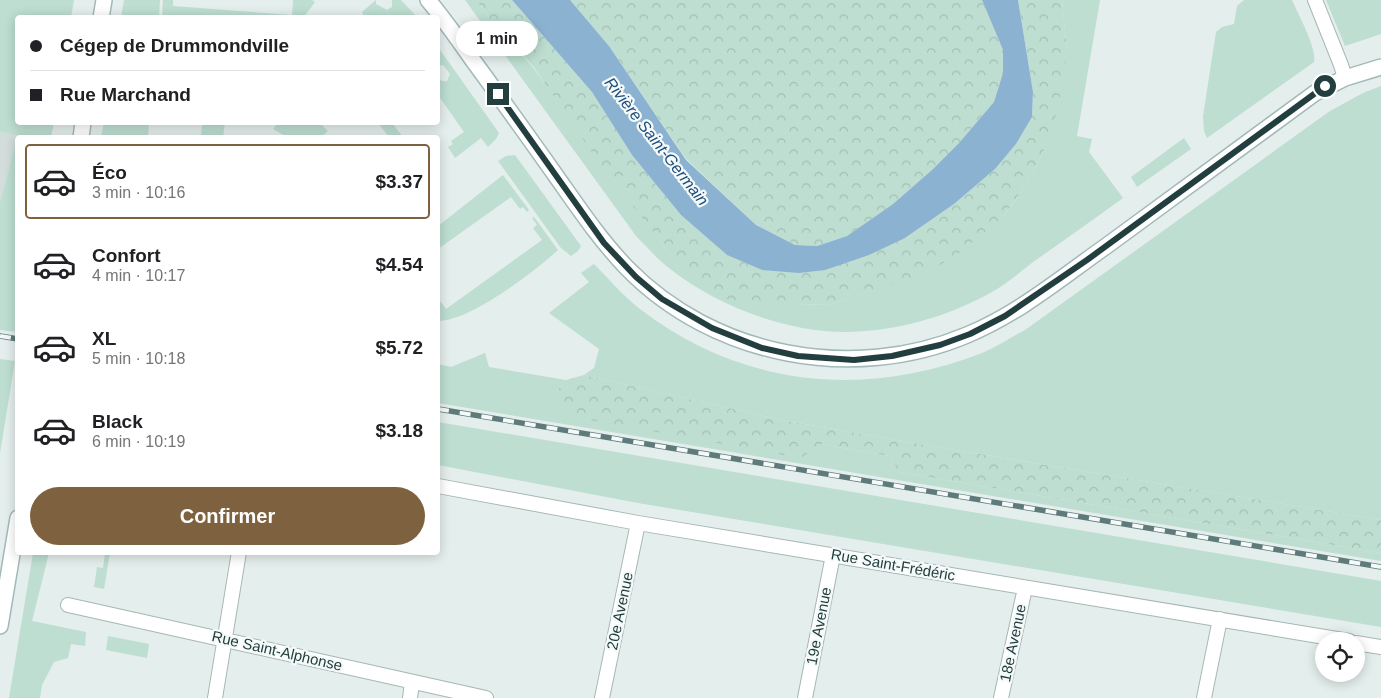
<!DOCTYPE html>
<html lang="fr">
<head>
<meta charset="utf-8">
<style>
  body { margin:0; font-family:Helvetica,sans-serif; background:#f6f6f6; color:#202124; height:100vh; display:flex; flex-direction:column; font-size:19px; white-space:nowrap }
  * { box-sizing:border-box; margin:0 }
  p { font-size:16px; color:#757577 }
  .icon { flex:none; width:28px; height:28px; fill:none; stroke:currentColor; stroke-width:2; stroke-linecap:round; stroke-linejoin:round }
  .map { position:relative; flex:1; overflow:hidden }
  .sheet { position:absolute; left:15px; top:135px; width:425px; height:420px; display:flex; flex-direction:column; background:#fff; border-radius:5px; box-shadow:0 2px 12px #0003 }
  .sheet>* { flex:none }
  .guide { position:absolute; left:15px; top:15px; width:425px; height:110px; border-radius:5px; box-shadow:0 2px 12px #0003; display:grid; align-content:center; height:110px; padding:0 15px; background:#fff }
  .controls { position:absolute; left:1315px; top:632px; display:grid; gap:10px }
  .controls a { display:grid; place-items:center; width:50px; height:50px; border-radius:50%; background:#fff; box-shadow:0 2px 12px #0003; font-size:25px }
  .end { position:absolute; width:22px; height:22px; margin:-11px; border:6px solid #233e3f; background:#fff; box-shadow:0 0 0 2px #fff }
  .from { border-radius:50% }
  .bubble { position:absolute; height:35px; border-radius:18px; background:#fff; box-shadow:0 2px 12px #0003; font-size:16px; font-weight:800; line-height:35px; text-align:center }
  .guide b { display:flex; align-items:center; gap:18px; height:48px; font-size:19px }
  .guide b+b { border-top:1px solid #e0e0e0 }
  .guide i { width:12px; height:12px; background:#202124 }
  ul { padding:9px 0 0; list-style:none }
  li { display:flex; align-items:center; gap:15px; height:75px; margin:0 10px 8px; padding:0 5px; border:2px solid transparent; border-radius:5px }
  li div { flex:1 }
  li b { display:block; font-size:19px }
  li em { font-style:normal; font-weight:800 }
  li.on { border-color:#7e613e }
  li>.icon { width:45px; height:45px; stroke-width:1.5 }
  .primary-button { display:flex; gap:10px; margin-top:auto; padding:10px 15px }
  .primary-button a { flex:1; height:58px; border-radius:30px; background:#7e613e; color:#fff; font-size:20px; font-weight:800; line-height:58px; text-align:center }
  .map>svg:first-child { display:block }
</style>
</head>
<body>
<div class="map">
<svg width="1381" height="698" viewBox="0 0 1381 698">
  <defs>
    <pattern id="forest-crowns" width="20" height="18" patternUnits="userSpaceOnUse" patternTransform="scale(1.25)"><rect width="20" height="18" fill="#bdded0"/><path d="M2 6a3 3 0 1 1 6 0M12 15a3 3 0 1 1 6 0" fill="none" stroke="#a2c0b4"/></pattern>
  </defs>
  <rect width="100%" height="100%" fill="#e4eeec"/>
  <path fill="#d2dddc" d="M0,132L18,135L0,202Z"/>
  <path fill="#bdded0" d="M0,0H74L71,17L18,18V122L54,123L51,137H18V135L0,132Z
    M124,0H160L159,17H121Z
    M163,0H173V6L292,15L293,0H312L315,2L304,17H162Z
    M376,0V4L387,10L392,7V0H401L417,17H364L362,12Z
    M465,0H476L497,28L532,66L655,234L680,271L799,304L830,305L869,291L1003,217L1027,184L1045,148L1067,51L1062,0H1100L1077,136L1092,139L1089,152L1123,198C1093,220 1063,241 1033,262C1019,273 1005,285 990,293C947,317 894,332 844,332C785,332 715,305 669,268C657,259 647,247 636,236Z
    M1244,0H1292C1298,14 1317,48 1314,62L1207,138L1204,131L1203,116L1216,32L1222,27L1234,24L1237,6Z
    M1326,0H1381V34L1345,46Z
    M438,47L499,133L496,139L488,147L481,138L455,158L448,147L453,144L451,141L464,132L438,95V78L442,81H447L450,74L443,65L438,66Z
    M1381,86V520L943,448L781,420L584,375L594,368L599,349L549,313L589,282L581,273L594,264C609,279 623,296 640,309C741,387 865,399 982,353C997,347 1011,337 1025,330L1330,111L1363,93Z
    M104,122L149,123L148,137H101Z
    M319,122L328,131L321,137H287L273,129L278,123Z
    M202,123H225L223,137H201Z
    M378,123H392L403,137H389Z
    M17,138L18,332H17L0,330V202Z
    M1184,138L1191,149L1137,187L1131,177Z
    M515,155L581,246L578,251L571,256L561,248L498,161L506,156Z
    M503,175L529,210L527,212L523,207L520,209L511,197L438,249V226Z
    M534,217L558,250C534,272 470,321 438,321V298L446,309L542,240L533,228L537,225L532,218Z
    M485,353L489,367L566,380L556,392L820,444L890,456L899,472L1381,553V561L438,403V364L451,367Z
    M0,359L15,361L0,453Z
    M438,422L1381,581V627L638,503L438,465Z
    M33,553H49L32,621L86,632L85,646L71,644L68,658L54,662L42,685L40,698H9Z
    M105,553H110L104,589L94,587L97,567L103,568Z
    M108,636L149,644L147,658L106,650Z"/>
  <path fill="url(#forest-crowns)" d="M476,0H512L592,92L632,155L681,215L727,255L762,270L905,238L954,204L995,169L1016,144L1032,117L1033,92L1018,0H1062L1067,51L1058,110L1045,148L1027,184L1002,218L958,254L920,277L869,291L830,305L799,304L749,308L720,296L680,271L655,234L604,170L533,66L497,28Z
    M570,0H982L1003,50V73L994,102L959,143L933,169L893,204L847,236L817,246L795,245L756,225L686,159L609,46Z
    M584,375L781,420L943,448L1381,520V553L899,472L890,456L820,444L801,458L573,417L556,392L566,380Z"/>
  <path fill="#8cb2d2" d="M512,0H570L609,46L686,160L756,225L795,245L817,246L847,236L893,204L933,169L959,143L994,102L1003,73V50L982,0H1018L1033,92L1032,117L1016,144L995,169L954,204L905,238L869,255L825,270L799,273L762,270L727,255L681,215L632,155L592,92Z"/>
  <g fill="none" stroke-linecap="round" stroke-linejoin="round">
    <defs>
      <path id="street" d="M1315,0L1341,65L1345,78
        M438,486L638,523L1349,641
        M68,605L486,698
        M1356,643L1381,647
        M215,698L239,552
        M410,698L412,682
        M602,698L638,523
        M805,698L833,555
        M1001,698L1025,588
        M1204,698L1220,619"/>
      <path id="secondary" d="M428,0C444,19 458,39 472,59C502,100 532,142 561,183C582,213 602,242 627,268C714,357 853,383 967,335C1018,314 1061,278 1105,247C1175,196 1245,144 1315,93L1345,78L1381,67
        M101,18L104,0
        M81,138L83,122
        M0,626L18,518"/>
    </defs>
    <use href="#street" stroke="#a6b6b5" stroke-width="16"/>
    <use href="#secondary" stroke="#a2b9b8" stroke-width="18"/>
    <use href="#street" stroke="#fff" stroke-width="14"/>
    <use href="#secondary" stroke="#fff" stroke-width="15"/>
    <defs>
      <path id="rail" d="M0,336L18,339
        M438,409L1381,567"/>
    </defs>
    <use href="#rail" stroke="#5e7a7b" stroke-width="5.5"/>
    <use href="#rail" stroke="#f5faf9" stroke-width="4" stroke-dasharray="11" stroke-linecap="butt"/>
  </g>
  <g fill="none" stroke-linecap="round" stroke-linejoin="round">
    <path stroke="#233e3f" stroke-width="6" d="M498,94L604,243L636,277L662,299L712,328L762,348L798,356L854,360L892,356L940,345L970,334L1005,316L1087,260L1325,86"/>
  </g>
  <g text-anchor="middle" stroke-width="4.5" stroke-linejoin="round" paint-order="stroke">
    <g font-size="15" fill="#233e3f" stroke="#f5faf9">
      <text transform="translate(893 565) rotate(10)" y="5">Rue Saint-Frédéric</text>
      <text transform="translate(620 611) rotate(-78)" y="5">20e Avenue</text>
      <text transform="translate(819 626) rotate(-79)" y="5">19e Avenue</text>
      <text transform="translate(1013 643) rotate(-78)" y="5">18e Avenue</text>
      <text transform="translate(277 651) rotate(13)" y="5">Rue Saint-Alphonse</text>
    </g>
    <g font-size="16" font-style="italic" fill="#1d4f7c" stroke="#f5faf9">
      <text transform="translate(657 141) rotate(52)" y="6">Rivière Saint-Germain</text>
    </g>
  </g>
</svg>
<div class="controls">
<a><svg class="icon" aria-label="locate" viewBox="0 0 24 24"><circle cx="12" cy="12" r="6"/><path d="M12 2v4M12 18v4M2 12h4M18 12h4"/></svg></a>
</div>
<i class="end from" style="left:1325px;top:86px"></i>
<i class="end" style="left:498px;top:94px"></i>
<div class="bubble" style="left:456px;top:21px;width:82px">1 min</div>
<div class="guide">
<b><i class="from"></i>Cégep de Drummondville</b>
<b><i></i>Rue Marchand</b>
</div>
<section class="sheet">
<ul>
<li class="on"><svg class="icon" aria-label="car" viewBox="0 0 24 24"><path d="M5 17H2v-5l4-1 3-4h7l3 4 3 1v5h-3M9 17h6M6 11h13"/><circle cx="7" cy="17" r="2"/><circle cx="17" cy="17" r="2"/></svg><div><b>Éco</b><p>3 min · 10:16</p></div><em>$3.37</em></li>
<li><svg class="icon" aria-label="car" viewBox="0 0 24 24"><path d="M5 17H2v-5l4-1 3-4h7l3 4 3 1v5h-3M9 17h6M6 11h13"/><circle cx="7" cy="17" r="2"/><circle cx="17" cy="17" r="2"/></svg><div><b>Confort</b><p>4 min · 10:17</p></div><em>$4.54</em></li>
<li><svg class="icon" aria-label="car" viewBox="0 0 24 24"><path d="M5 17H2v-5l4-1 3-4h7l3 4 3 1v5h-3M9 17h6M6 11h13"/><circle cx="7" cy="17" r="2"/><circle cx="17" cy="17" r="2"/></svg><div><b>XL</b><p>5 min · 10:18</p></div><em>$5.72</em></li>
<li><svg class="icon" aria-label="car" viewBox="0 0 24 24"><path d="M5 17H2v-5l4-1 3-4h7l3 4 3 1v5h-3M9 17h6M6 11h13"/><circle cx="7" cy="17" r="2"/><circle cx="17" cy="17" r="2"/></svg><div><b>Black</b><p>6 min · 10:19</p></div><em>$3.18</em></li>
</ul>
<div class="primary-button"><a>Confirmer</a></div>
</section>
</div>
</body>
</html>
